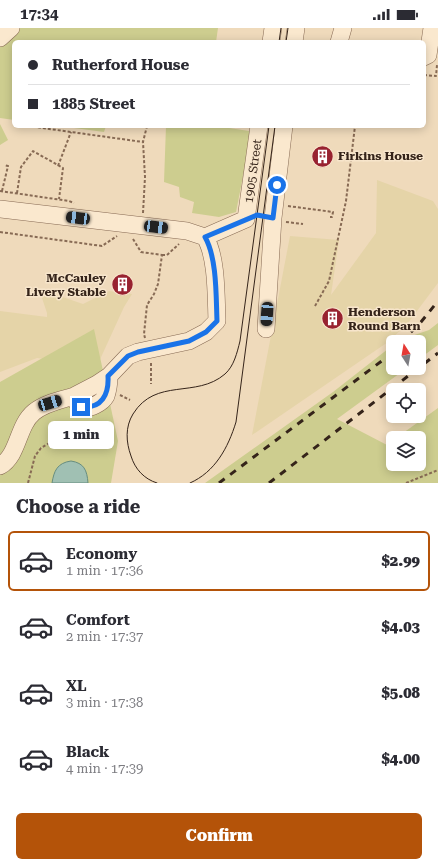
<!DOCTYPE html>
<html lang="en">
<head>
<meta charset="utf-8">
<style>
  body { margin:0; font-family:"Roboto Serif",serif; background:#f2f2f3; color:#2b2b33; height:100vh; display:flex; flex-direction:column; font-size:15px; white-space:nowrap }
  * { box-sizing:border-box; margin:0 }
  p { font-size:13px; color:#7c7c81 }
  .icon { flex:none; width:22px; height:22px; fill:none; stroke:currentColor; stroke-width:2; stroke-linecap:round; stroke-linejoin:round }
  .map { position:relative; height:455px; overflow:hidden }
  .details { display:flex; flex-direction:column; background:#fff; flex:1 }
  .details>* { flex:none }
  .banner { position:absolute; left:12px; top:12px; width:414px; height:88px; border-radius:6px; box-shadow:0 2px 10px #0003; display:grid; align-content:center; height:88px; padding:0 16px; background:#fff }
  .needle { width:26px; rotate:349deg }
  .tools { position:absolute; left:386px; top:307px; display:grid; gap:8px }
  .tools a { display:grid; place-items:center; width:40px; height:40px; border-radius:6px; background:#fff; box-shadow:0 2px 10px #0003; font-size:20px }
  .end { position:absolute; width:18px; height:18px; margin:-9px; border:5px solid #1a73e8; background:#fff; box-shadow:0 0 0 2px #fff }
  .from { border-radius:50% }
  .bubble { position:absolute; height:28px; border-radius:6px; background:#fff; box-shadow:0 2px 10px #0003; font-size:13px; font-weight:800; line-height:28px; text-align:center }
  .car { position:absolute; width:12px; height:24px; margin:-12px -6px; border-radius:5px; box-shadow:0 0 3px 1px #0007; background:linear-gradient(#222 24%,#8ab4d8 0 40%,#222 0 76%,#8ab4d8 0 86%,#222 0) }
  .banner b { display:flex; align-items:center; gap:14px; height:38px; font-size:15px }
  .banner b+b { border-top:1px solid #e1e1e2 }
  .banner i { width:10px; height:10px; background:#2b2b33 }
  ul { padding:0; list-style:none }
  li { display:flex; align-items:center; gap:12px; height:60px; margin:0 8px 6px; padding:0 8px; border:2px solid transparent; border-radius:6px }
  li div { flex:1 }
  li b { display:block; font-size:15px }
  li em { font-style:normal; font-weight:800 }
  li.on { border-color:#b45309 }
  li>.icon { width:36px; height:36px; stroke-width:1.5 }
  h2 { padding:0 16px; font-size:18px; line-height:48px }
  .action { display:flex; gap:8px; margin-top:auto; padding:8px 16px }
  .action a { flex:1; height:46px; border-radius:6px; background:#b45309; color:#fff; font-size:16px; font-weight:800; line-height:46px; text-align:center }
  .status { display:flex; justify-content:space-between; align-items:center; height:28px; padding:0 20px; background:#fff; direction:ltr }
  .status svg { height:11px; fill:currentColor }
  .map>svg:first-child { display:block }
</style>
</head>
<body>
<div class="status"><b>17:34</b><svg viewBox="0 0 49 12"><path d="M0 12V9h3v3zM5 12V6h3v6zM10 12V3h3v9zM15 12V0h3v12zM26 1h20v11H26zM47 4h2v5h-2z"/></svg></div>
<div class="map">
<svg width="438" height="455" viewBox="0 0 438 455">
  <rect width="100%" height="100%" fill="#efdabb"/>
  <path fill="#e5d4a8" d="M377,152L433,173L438,181V255L408,295L388,314L252,407L290,208L339,212L331,267L376,205Z
    M39,261L83,276L109,263L132,266L124,279L97,338L37,330L0,344V283L47,289V285Z"/>
  <path fill="#cdcd8f" d="M0,0H218L216,14H14V92L0,90Z
    M0,96L8,112L0,117Z
    M59,98H106L104,104Z
    M166,98H216L249,103V118L236,184L219,189L192,185L194,174L180,169L179,159L164,154Z
    M438,295V317L419,331V314H397L400,312L429,302Z
    M94,301L118,413L111,455H0V354Z
    M393,317V340H407L337,391L387,417L393,412V436H419V410H396L438,380V455H205L333,364Z"/>
  <path fill="#a0c0b3" stroke="#678d7f" d="M71,433C84,435 87,442 88,455H52C54,443 57,435 71,433Z"/>
  <g fill="none" stroke-linecap="round" stroke-linejoin="round">
    <defs>
      <path id="minor" d="M0,10L11,0
        M271,14L273,0
        M294,14L296,0
        M339,14L343,0
        M424,29L428,27L432,0
        M0,181L187,203L205,209C217,229 216,268 217,293L206,304L189,313L138,324L128,328L109,348L97,356L74,368C76,372 77,377 81,379C89,382 102,375 106,368C108,362 109,355 109,348
        M205,209L246,191L259,98
        M266,301L273,190L284,98
        M0,438C19,427 17,398 34,384C45,375 61,372 74,368"/>
    </defs>
    <use href="#minor" stroke="#876a54" stroke-width="18"/>
    <path stroke="#876a54" stroke-width="2" stroke-dasharray="3 2" stroke-linecap="butt" d="M220,14V13
      M424,47L436,48L437,37
      M28,98L143,114
      M58,138L71,104
      M0,163L69,173L74,175
      M2,163L8,138L4,137
      M17,165L21,139L33,123L63,140L59,171
      M288,178L333,184L332,189H330
      M143,185L145,149L143,114L147,98
      M286,194L303,196
      M0,204L102,218L117,208
      M133,211L141,224L162,227L158,256L154,266L147,277L144,306L145,310
      M162,227H167L179,216
      M315,278L329,253L346,173L355,98
      M151,335V356
      M120,367L130,372
      M28,455L35,428L41,420L85,394
      M406,455L438,442"/>
    <use href="#minor" stroke="#fae8ce" stroke-width="17"/>
    <path stroke="#35241a" stroke-width="1" d="M279,14L281,0
      M286,14L288,0
      M157,455C144,451 135,441 131,428C126,414 125,399 133,386C156,349 196,371 225,346C234,338 237,325 240,313L269,98
      M190,455C215,444 228,420 236,394L275,98"/>
    <path stroke="#35241a" stroke-width="3" stroke-dasharray="7 7" stroke-linecap="butt" d="M401,314L421,294L438,273
      M219,455L387,329L393,323
      M269,455L438,325"/>
  </g>
  <g fill="none" stroke-linecap="round" stroke-linejoin="round">
    <path stroke="#1a73e8" stroke-width="5" d="M81,379C102,381 109,366 108,348L128,328L138,324L189,313L206,304L217,293C216,268 217,230 205,209L257,187L273,190L277,157"/>
  </g>
  <defs>
    <symbol id="building-disc" viewBox="-11 -11 22 22"><circle r="9.5" fill="#982230" stroke="#f7e5cb"/><path d="M-4-6H4V6H1V3H-1V6H-4ZM-2.5-4.3h1.7v1.8h-1.7ZM.8-4.3h1.7v1.8H.8ZM-2.5-1h1.7V.8h-1.7ZM.8-1h1.7V.8H.8Z" fill="#fff"/></symbol>
  </defs>
  <g fill-rule="evenodd">
    <use href="#building-disc" x="310" y="116" width="25" height="25"/>
    <use href="#building-disc" x="110" y="244" width="25" height="25"/>
    <use href="#building-disc" x="320" y="278" width="25" height="25"/>
  </g>
  <g text-anchor="middle" stroke-width="3" stroke-linejoin="round" paint-order="stroke">
    <g font-size="12" font-weight="bold" fill="#35241a" stroke="#f7e5cb" text-anchor="start">
      <text x="338" y="132">Firkins House</text>
      <text x="106" y="254" text-anchor="end">McCauley<tspan x="106" dy="14">Livery Stable</tspan></text>
      <text x="348" y="288">Henderson<tspan x="348" dy="14">Round Barn</tspan></text>
    </g>
    <g font-size="12" fill="#35241a" stroke="#f7e5cb">
      <text transform="translate(253 143) rotate(-82)" y="4">1905 Street</text>
    </g>
  </g>
</svg>
<div class="tools">
<a><svg class="needle" viewBox="-14 -14 28 28"><path d="M0-13l5 13h-10z" fill="#e53935"/><path d="M0 13l5-13h-10z" fill="#7c7c81"/></svg></a>
<a><svg class="icon" aria-label="locate" viewBox="0 0 24 24"><circle cx="12" cy="12" r="6"/><path d="M12 2v4M12 18v4M2 12h4M18 12h4"/></svg></a>
<a><svg class="icon" aria-label="layers" viewBox="0 0 24 24"><path d="M12 4l9 5-9 5-9-5zM3 14l9 5 9-5"/></svg></a>
</div>
<i class="end from" style="left:277px;top:157px"></i>
<i class="end" style="left:81px;top:379px"></i>
<div class="bubble" style="left:48px;top:393px;width:66px">1 min</div>
<i class="car" style="left:78px;top:190px;rotate:277deg"></i>
<i class="car" style="left:156px;top:199px;rotate:97deg"></i>
<i class="car" style="left:267px;top:286px;rotate:184deg"></i>
<i class="car" style="left:50px;top:375px;rotate:73deg"></i>
<div class="banner">
<b><i class="from"></i>Rutherford House</b>
<b><i></i>1885 Street</b>
</div>
</div>
<section class="details">
<h2>Choose a ride</h2>
<ul>
<li class="on"><svg class="icon" aria-label="car" viewBox="0 0 24 24"><path d="M5 17H2v-5l4-1 3-4h7l3 4 3 1v5h-3M9 17h6M6 11h13"/><circle cx="7" cy="17" r="2"/><circle cx="17" cy="17" r="2"/></svg><div><b>Economy</b><p>1 min · 17:36</p></div><em>$2.99</em></li>
<li><svg class="icon" aria-label="car" viewBox="0 0 24 24"><path d="M5 17H2v-5l4-1 3-4h7l3 4 3 1v5h-3M9 17h6M6 11h13"/><circle cx="7" cy="17" r="2"/><circle cx="17" cy="17" r="2"/></svg><div><b>Comfort</b><p>2 min · 17:37</p></div><em>$4.03</em></li>
<li><svg class="icon" aria-label="car" viewBox="0 0 24 24"><path d="M5 17H2v-5l4-1 3-4h7l3 4 3 1v5h-3M9 17h6M6 11h13"/><circle cx="7" cy="17" r="2"/><circle cx="17" cy="17" r="2"/></svg><div><b>XL</b><p>3 min · 17:38</p></div><em>$5.08</em></li>
<li><svg class="icon" aria-label="car" viewBox="0 0 24 24"><path d="M5 17H2v-5l4-1 3-4h7l3 4 3 1v5h-3M9 17h6M6 11h13"/><circle cx="7" cy="17" r="2"/><circle cx="17" cy="17" r="2"/></svg><div><b>Black</b><p>4 min · 17:39</p></div><em>$4.00</em></li>
</ul>
<div class="action"><a>Confirm</a></div>
</section>
</body>
</html>
